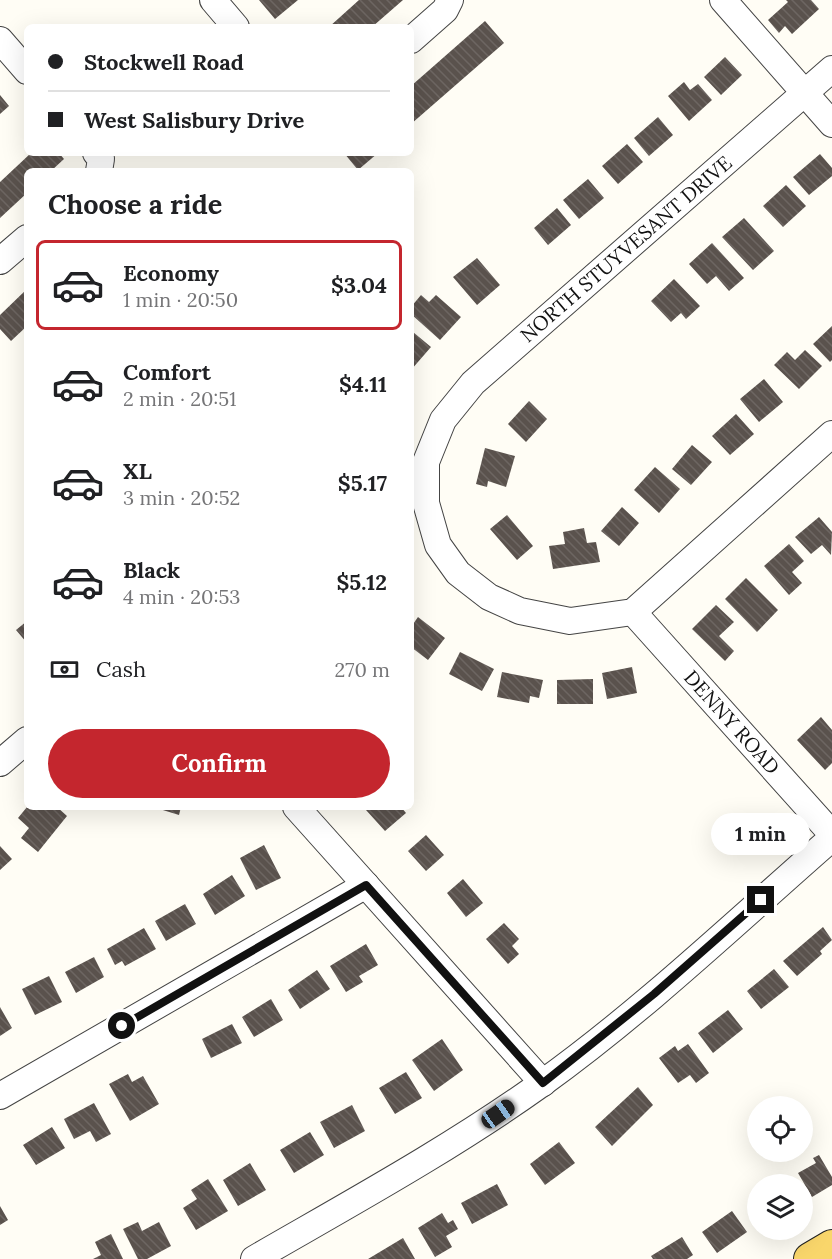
<!DOCTYPE html>
<html lang="en">
<head>
<meta charset="utf-8">
<style>
  body { margin:0; font-family:Lora,serif; background:#f6f6f6; color:#202124; height:100vh; display:flex; flex-direction:column; font-size:22px; white-space:nowrap }
  * { box-sizing:border-box; margin:0 }
  p { font-size:20px; color:#757577 }
  .icon { flex:none; width:33px; height:33px; fill:none; stroke:currentColor; stroke-width:2; stroke-linecap:round; stroke-linejoin:round }
  .map { position:relative; flex:1; overflow:hidden }
  .details { position:absolute; left:24px; top:168px; width:390px; height:642px; display:flex; flex-direction:column; background:#fff; border-radius:9px; box-shadow:0 6px 24px #0002 }
  .details>* { flex:none }
  .hud { position:absolute; left:24px; top:24px; width:390px; height:132px; border-radius:9px; box-shadow:0 6px 24px #0002; display:grid; align-content:center; height:132px; padding:0 24px; background:#fff }
  .buttons { position:absolute; left:747px; top:1096px; display:grid; gap:12px }
  .buttons a { display:grid; place-items:center; width:66px; height:66px; border-radius:50%; background:#fff; box-shadow:0 6px 24px #0002; font-size:30px }
  .end { position:absolute; width:27px; height:27px; margin:-14px; border:8px solid #111; background:#fff; box-shadow:0 0 0 3px #fff }
  .from { border-radius:50% }
  .bubble { position:absolute; height:42px; border-radius:21px; background:#fff; box-shadow:0 6px 24px #0002; font-size:20px; font-weight:700; line-height:42px; text-align:center }
  .car { position:absolute; width:18px; height:36px; margin:-18px -9px; border-radius:8px; box-shadow:0 0 4px 2px #0007; background:linear-gradient(#222 24%,#8ab4d8 0 40%,#222 0 76%,#8ab4d8 0 86%,#222 0) }
  .hud b { display:flex; align-items:center; gap:21px; height:57px; font-size:22px }
  .hud b+b { border-top:2px solid #e0e0e0 }
  .hud i { width:15px; height:15px; background:#202124 }
  ul { padding:0; list-style:none }
  li { display:flex; align-items:center; gap:18px; height:90px; margin:0 12px 9px; padding:0 12px; border:3px solid transparent; border-radius:9px }
  li div { flex:1 }
  li b { display:block; font-size:22px }
  li em { font-style:normal; font-weight:700 }
  li.current { border-color:#c4262e }
  li>.icon { width:54px; height:54px; stroke-width:1.5 }
  h2 { padding:0 24px; font-size:27px; line-height:72px }
  .pay { display:flex; align-items:center; gap:15px; height:66px; padding:0 24px; font-size:22px }
  .pay p { margin-inline-start:auto }
  .primary-button { display:flex; gap:12px; margin-top:auto; padding:12px 24px }
  .primary-button a { flex:1; height:69px; border-radius:36px; background:#c4262e; color:#fff; font-size:24px; font-weight:700; line-height:69px; text-align:center }
  .map>svg:first-child { display:block }
</style>
</head>
<body>
<div class="map">
<svg width="832" height="1259" viewBox="0 0 832 1259">
  <defs>
    <pattern id="building-back-hatch" width="6" height="6" patternUnits="userSpaceOnUse" patternTransform="scale(1.5)"><rect width="6" height="6" fill="#5a524d"/><path d="M-1 5l2 2M0 0l6 6M5-1l2 2" fill="none" stroke="#6d6662"/></pattern>
  </defs>
  <rect width="100%" height="100%" fill="#fffdf5"/>
  <path fill="url(#building-back-hatch)" d="M259,0H298L275,19Z
    M359,0H403L372,27H329Z
    M786,0H811L819,9L792,34L785,26L779,33L768,20L788,2Z
    M485,21L504,43L411,124V86Z
    M725,57L742,75L721,95L704,77Z
    M684,82L690,90L698,84L712,100L689,121L668,96Z
    M0,95L9,106L0,114Z
    M658,117L673,135L649,156L634,138Z
    M627,144L643,162L618,184L602,166Z
    M31,153H59L64,159L51,171H27V193L0,218V182Z
    M344,153H378L358,170Z
    M820,154L832,168V176L809,195L793,177Z
    M588,179L604,198L579,219L563,200Z
    M786,185L806,206L783,227L763,206Z
    M557,208L571,225L548,245L534,228Z
    M744,218L774,251L753,270L722,237Z
    M712,243L744,278L729,291L716,276L707,284L689,264Z
    M477,258L500,285L477,305L453,277Z
    M674,279L700,306L686,319L681,313L671,322L651,301Z
    M27,289V326L11,341L0,329V315Z
    M421,295L429,302L436,295L461,317L440,340L411,314V307Z
    M832,326V360L830,362L813,344Z
    M413,332L431,347L411,370V334Z
    M805,350L822,366L799,389L774,365L787,352L795,360Z
    M764,379L783,402L759,422L740,399Z
    M529,401L547,419L526,442L508,424Z
    M736,414L754,434L730,455L712,436Z
    M692,445L712,462L691,485L672,469Z
    M485,448L515,456L506,487L488,481L487,487L476,484Z
    M655,467L680,489L659,513L634,490Z
    M622,507L639,523L619,546L601,531Z
    M507,515L533,546L517,560L490,529Z
    M819,517L832,532L831,555L822,545L811,554L795,537Z
    M584,528L587,543L596,542L600,562L553,569L549,546L565,544L563,532Z
    M789,544L804,561L792,572L802,583L789,595L764,566Z
    M746,578L778,610L757,632L725,599Z
    M716,605L734,622L719,636L734,651L725,661L692,629Z
    M418,617L445,638L428,660L411,647V627Z
    M27,621V643L16,630Z
    M460,652L494,669L482,691L449,674Z
    M632,667L637,693L607,699L602,673Z
    M502,672L543,680L539,698L530,696L529,703L497,697Z
    M593,679V704H557V680Z
    M821,717L832,730V763L825,770L797,740Z
    M27,807H57L67,816L38,852L21,838L29,828L18,818Z
    M153,807H181L179,815Z
    M369,807H401L406,813L385,831L366,810Z
    M426,835L444,855L426,871L408,851Z
    M264,845L281,878L256,890L240,858Z
    M0,846L12,859L0,870Z
    M232,875L245,896L215,915L203,894Z
    M463,879L483,903L466,917L447,893Z
    M185,904L196,924L166,941L155,921Z
    M504,923L519,939L512,946L519,954L508,964L486,939Z
    M823,927L832,940L820,951L822,954L797,976L783,961Z
    M144,928L156,949L125,966L122,961L115,965L107,949Z
    M366,944L378,965L359,976L363,982L346,992L330,966Z
    M94,957L104,977L76,993L65,972Z
    M774,969L789,987L761,1009L747,991Z
    M317,970L330,989L300,1009L288,990Z
    M49,976L62,1002L35,1015L22,989Z
    M271,999L283,1020L254,1037L242,1017Z
    M0,1007L12,1028L0,1036Z
    M728,1010L743,1029L713,1053L698,1033Z
    M232,1024L242,1043L211,1058L202,1039Z
    M442,1039L463,1070L434,1091L412,1060Z
    M688,1044L709,1073L696,1083L690,1075L678,1083L659,1058L675,1046L678,1051Z
    M406,1072L422,1098L395,1114L379,1088Z
    M128,1074L132,1082L143,1076L159,1104L130,1121L109,1084Z
    M638,1087L653,1105L612,1146L595,1127Z
    M94,1103L111,1134L96,1142L90,1131L74,1139L64,1119Z
    M352,1105L365,1131L334,1148L320,1122Z
    M52,1127L65,1148L36,1165L23,1145Z
    M310,1132L324,1155L294,1173L280,1150Z
    M559,1142L575,1163L545,1185L530,1164Z
    M819,1155L832,1177V1185L812,1197L798,1173L816,1163L813,1158Z
    M250,1163L266,1190L238,1206L223,1180Z
    M776,1176L782,1185H761Z
    M208,1179L228,1211L196,1230L183,1208L197,1199L191,1190Z
    M497,1184L508,1205L472,1224L461,1203Z
    M758,1197V1216L749,1202Z
    M0,1206L8,1220L0,1225Z
    M732,1211L747,1232L717,1253L702,1232Z
    M442,1213L448,1223L453,1220L458,1229L446,1236L452,1247L435,1257L418,1228Z
    M138,1222L142,1231L159,1222L171,1246L147,1259H138L123,1229Z
    M111,1234L123,1259H93L101,1255L95,1242Z
    M682,1237L693,1255L687,1259H653L651,1256Z
    M403,1238L415,1259H368Z"/>
  <g fill="none" stroke-linecap="round" stroke-linejoin="round">
    <defs>
      <g id="minor">
        <path d="M213,0L236,27"/>
        <path d="M723,0L832,124"/>
        <path d="M0,40L27,71"/>
        <path d="M411,40L445,10L450,0"/>
        <path d="M832,69L473,383L443,420L426,462V503L438,545L458,573L489,597L520,611L570,621L633,612L832,434"/>
        <path d="M96,153L101,159L99,171"/>
        <path d="M0,261L27,238"/>
        <path id="s1" d="M633,612L832,834"/>
        <path d="M0,763L27,740"/>
        <path d="M296,807L543,1083"/>
        <path d="M0,1096L366,885"/>
        <path d="M254,1259C351,1203 450,1149 541,1084C644,1010 737,921 832,838"/>
      </g>
      <path id="major" d="M810,1259L832,1246"/>
    </defs>
    <use href="#minor" stroke="#444" stroke-width="28"/>
    <use href="#major" stroke="#222" stroke-width="34"/>
    <use href="#minor" stroke="#fff" stroke-width="26"/>
    <use href="#major" stroke="#f9d66b" stroke-width="32"/>
  </g>
  <g fill="none" stroke-linecap="round" stroke-linejoin="round">
    <path stroke="#111" stroke-width="8" d="M122,1026L366,885L543,1083L654,994L761,900"/>
  </g>
  <g text-anchor="middle" stroke-width="6" stroke-linejoin="round" paint-order="stroke">
    <g font-size="20" fill="#111" stroke="#fff">
      <text transform="translate(626 249) rotate(-41)" y="7">NORTH STUYVESANT DRIVE</text>
      <text dy="7" stroke="none"><textPath href="#s1" startOffset="148">DENNY ROAD</textPath></text>
    </g>
  </g>
</svg>
<div class="buttons">
<a><svg class="icon" aria-label="locate" viewBox="0 0 24 24"><circle cx="12" cy="12" r="6"/><path d="M12 2v4M12 18v4M2 12h4M18 12h4"/></svg></a>
<a><svg class="icon" aria-label="layers" viewBox="0 0 24 24"><path d="M12 4l9 5-9 5-9-5zM3 14l9 5 9-5"/></svg></a>
</div>
<i class="end from" style="left:122px;top:1026px"></i>
<i class="end" style="left:761px;top:900px"></i>
<div class="bubble" style="left:711px;top:813px;width:99px">1 min</div>
<i class="car" style="left:498px;top:1114px;rotate:55deg"></i>
<div class="hud">
<b><i class="from"></i>Stockwell Road</b>
<b><i></i>West Salisbury Drive</b>
</div>
<section class="details">
<h2>Choose a ride</h2>
<ul>
<li class="current"><svg class="icon" aria-label="car" viewBox="0 0 24 24"><path d="M5 17H2v-5l4-1 3-4h7l3 4 3 1v5h-3M9 17h6M6 11h13"/><circle cx="7" cy="17" r="2"/><circle cx="17" cy="17" r="2"/></svg><div><b>Economy</b><p>1 min · 20:50</p></div><em>$3.04</em></li>
<li><svg class="icon" aria-label="car" viewBox="0 0 24 24"><path d="M5 17H2v-5l4-1 3-4h7l3 4 3 1v5h-3M9 17h6M6 11h13"/><circle cx="7" cy="17" r="2"/><circle cx="17" cy="17" r="2"/></svg><div><b>Comfort</b><p>2 min · 20:51</p></div><em>$4.11</em></li>
<li><svg class="icon" aria-label="car" viewBox="0 0 24 24"><path d="M5 17H2v-5l4-1 3-4h7l3 4 3 1v5h-3M9 17h6M6 11h13"/><circle cx="7" cy="17" r="2"/><circle cx="17" cy="17" r="2"/></svg><div><b>XL</b><p>3 min · 20:52</p></div><em>$5.17</em></li>
<li><svg class="icon" aria-label="car" viewBox="0 0 24 24"><path d="M5 17H2v-5l4-1 3-4h7l3 4 3 1v5h-3M9 17h6M6 11h13"/><circle cx="7" cy="17" r="2"/><circle cx="17" cy="17" r="2"/></svg><div><b>Black</b><p>4 min · 20:53</p></div><em>$5.12</em></li>
</ul>
<div class="pay"><svg class="icon" aria-label="cash" viewBox="0 0 24 24"><path d="M3 7h18v10H3z"/><circle cx="12" cy="12" r="2"/></svg>Cash<p>270 m</p></div>
<div class="primary-button"><a>Confirm</a></div>
</section>
</div>
</body>
</html>
